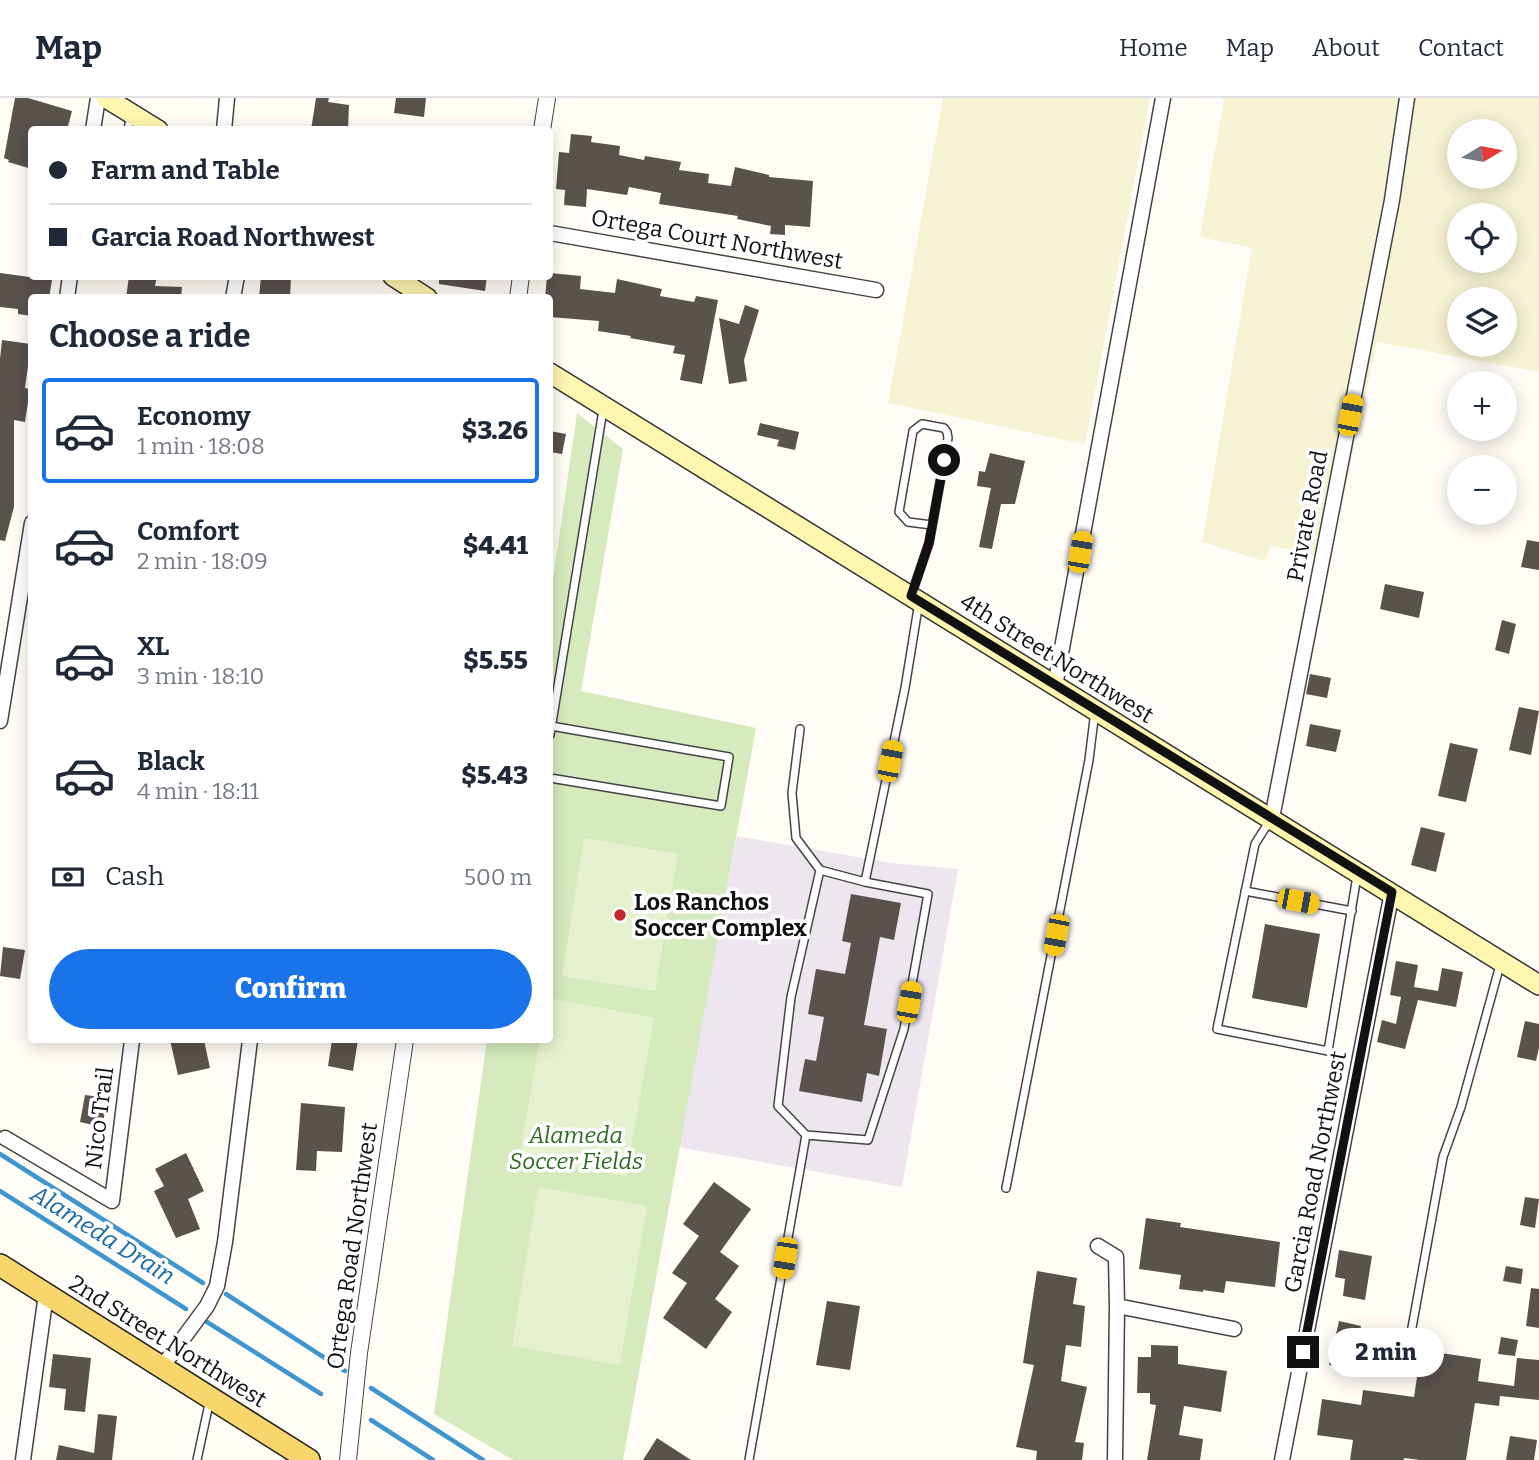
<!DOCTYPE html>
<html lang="en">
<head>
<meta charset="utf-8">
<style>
  body { margin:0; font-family:Bitter,serif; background:#f6f6f7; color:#1f2937; height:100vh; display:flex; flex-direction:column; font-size:26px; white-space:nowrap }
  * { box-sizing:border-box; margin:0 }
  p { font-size:23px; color:#747a83 }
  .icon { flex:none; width:38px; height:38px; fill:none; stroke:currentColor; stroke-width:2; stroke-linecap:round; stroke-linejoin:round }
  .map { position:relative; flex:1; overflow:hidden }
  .details { position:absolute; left:28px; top:196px; width:525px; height:749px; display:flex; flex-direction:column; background:#fff; border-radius:7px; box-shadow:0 4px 18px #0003 }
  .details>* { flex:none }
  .top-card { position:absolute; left:28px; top:28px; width:525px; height:154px; border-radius:7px; box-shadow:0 4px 18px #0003; display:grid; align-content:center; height:154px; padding:0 21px; background:#fff }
  .needle { width:46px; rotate:80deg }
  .tools { position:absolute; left:1447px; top:21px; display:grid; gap:14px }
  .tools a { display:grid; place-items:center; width:70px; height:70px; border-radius:50%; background:#fff; box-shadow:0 4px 18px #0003; font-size:35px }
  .end { position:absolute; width:32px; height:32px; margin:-16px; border:9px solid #111; background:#fff; box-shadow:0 0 0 4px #fff }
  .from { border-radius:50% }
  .bubble { position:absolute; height:49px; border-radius:24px; background:#fff; box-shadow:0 4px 18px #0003; font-size:23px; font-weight:800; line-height:49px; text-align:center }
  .car { position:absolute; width:21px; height:42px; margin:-21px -10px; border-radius:9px; box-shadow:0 0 5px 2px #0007; background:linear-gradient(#f5c518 24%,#345 0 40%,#f5c518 0 76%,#345 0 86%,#f5c518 0) }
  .top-card b { display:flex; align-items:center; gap:24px; height:66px; font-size:26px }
  .top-card b+b { border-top:2px solid #e0e1e3 }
  .top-card i { width:18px; height:18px; background:#1f2937 }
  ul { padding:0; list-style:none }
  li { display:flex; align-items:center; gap:21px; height:105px; margin:0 14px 10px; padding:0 7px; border:4px solid transparent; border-radius:7px }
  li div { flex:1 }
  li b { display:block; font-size:26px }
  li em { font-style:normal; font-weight:800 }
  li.active { border-color:#1a73e8 }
  li>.icon { width:63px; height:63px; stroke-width:1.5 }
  h2 { padding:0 21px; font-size:32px; line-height:84px }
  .pay { display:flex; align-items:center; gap:18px; height:77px; padding:0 21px; font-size:26px }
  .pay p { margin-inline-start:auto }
  .primary-button { display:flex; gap:14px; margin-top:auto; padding:14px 21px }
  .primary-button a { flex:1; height:80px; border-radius:42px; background:#1a73e8; color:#fff; font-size:28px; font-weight:800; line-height:80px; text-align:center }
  header { display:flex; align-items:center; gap:42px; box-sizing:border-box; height:98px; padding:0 35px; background:#fff; border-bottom:2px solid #e0e1e3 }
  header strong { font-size:33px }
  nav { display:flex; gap:38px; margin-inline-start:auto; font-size:24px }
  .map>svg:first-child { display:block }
</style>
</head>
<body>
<header>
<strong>Map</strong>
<nav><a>Home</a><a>Map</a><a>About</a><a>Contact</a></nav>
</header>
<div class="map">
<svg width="1539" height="1362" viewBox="0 0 1539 1362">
  <rect width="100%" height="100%" fill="#fffdf5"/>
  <path fill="#eee6ef" d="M737,738L891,765L958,771L902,1089L678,1049Z"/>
  <path fill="#f6f3d4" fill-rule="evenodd" d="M943,0H1150L1085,346L888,305Z
    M1224,0H1539V274L1377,244L1330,460L1271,448L1264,463L1202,444L1252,150L1200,139ZM1460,33H1505V79H1460ZM1460,117H1505V163H1460ZM1460,201H1505V247H1460Z"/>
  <path fill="#d5ebbd" d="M577,315L623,351L581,593L756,630L623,1362H513L434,1316L487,942H550V503Z"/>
  <path fill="#e6f2cf" d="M584,740L678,756L655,893L562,878Z
    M550,900L654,920L626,1078L519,1059L540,942H550Z
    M538,1089L647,1108L620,1267L512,1248Z"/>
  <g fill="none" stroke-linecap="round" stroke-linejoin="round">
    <path stroke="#3f96cf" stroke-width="4.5" d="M0,1056L203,1185
      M0,1093L186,1211
      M226,1196L345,1273
      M207,1224L321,1296
      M371,1290L483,1362
      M371,1322L433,1362"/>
  </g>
  <path fill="#5a524d" d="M15,0H28L72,13L67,32H32V71L8,64L9,62L4,60Z
    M316,0H329L328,4L349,7L348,32H311Z
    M396,0H426L424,19L394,15Z
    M571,36L592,38L591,44L620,48L619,57L644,62L645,58L681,64L679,72L709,76L708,85L731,88L735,69L769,77V79L813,83L810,129L785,127V137L770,136L771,128L737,121L738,118L659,106L661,95L629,89L627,97L587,91L586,109L564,107L565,92L556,91L559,54L569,55Z
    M0,175L52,182L49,200H32V218L18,216V211L0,209Z
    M550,175L581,178L580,191L615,195L617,181L662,191L660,198L694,204L696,198L718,202L702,286L680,282L685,257L673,255L675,248L630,240L631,238L598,233L599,223L550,219V200H545L547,178H550Z
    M129,178H157L155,188L182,189L181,200H126Z
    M261,178H291L290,200H259Z
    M439,178H487L485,193L439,186Z
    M745,207L759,212L744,262L747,283L729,286L719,220L739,226Z
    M2,242L31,246L25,290L30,291L25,324L14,322V409L5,443L0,442V260Z
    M760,325L799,334L795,352L777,348L779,342L757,337Z
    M550,333L566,336L562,356L550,354Z
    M990,355L1025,363L1015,406H1001L992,451L979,449L991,390L977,388L979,373L985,374Z
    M1527,442L1539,444V472L1521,469Z
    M1385,486L1424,494L1419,520L1380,511Z
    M1502,522L1516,526L1509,556L1495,552Z
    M1310,576L1331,580L1327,600L1306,596Z
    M1519,609L1539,613L1531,657L1509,652Z
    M1310,626L1341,632L1336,654L1306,648Z
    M1450,645L1478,651L1466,704L1438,698Z
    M1421,729L1445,735L1436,774L1411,767Z
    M851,796L901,805L894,842L880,839L864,927L887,931L879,978L867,975L862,1004L799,993L805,961L816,963L824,919L808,916L816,871L845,876L851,845L842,843Z
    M1265,826L1320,836L1307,910L1252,900Z
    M3,849L25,852L20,881L0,878Z
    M1396,863L1418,867L1414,889L1438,893L1442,870L1463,874L1456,909L1418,902L1405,951L1377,944L1382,922L1396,926L1401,899L1390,897Z
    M1525,923L1539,926V950L1536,963L1517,959Z
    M170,942H204L210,970L178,977Z
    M332,942H358L353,973L328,968Z
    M85,997L100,999L98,1008L106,1009L102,1029L80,1024Z
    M301,1005L345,1009L342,1054L317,1053L316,1073L296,1072Z
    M186,1055L204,1093L188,1101L200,1131L176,1140L154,1093L164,1088L155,1071Z
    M714,1084L751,1111L720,1154L739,1168L715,1201L732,1214L706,1251L663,1220L687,1185L672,1175L699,1138L683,1126Z
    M1525,1099L1539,1101L1535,1130L1520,1127Z
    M1146,1120L1181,1125L1180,1129L1280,1144L1275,1189L1226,1183L1224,1195L1203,1192V1194L1179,1191L1181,1177L1139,1171Z
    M1339,1152L1372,1158L1365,1202L1343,1198L1345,1181L1335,1179Z
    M1506,1168L1523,1171L1521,1186L1503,1183Z
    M1037,1173L1077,1180L1073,1206L1085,1208L1081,1249L1066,1247L1061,1283L1087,1289L1075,1344L1084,1345L1082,1362H1036L1037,1353L1016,1349L1034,1267L1023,1265Z
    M1531,1190L1539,1191V1230L1526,1228Z
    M827,1203L860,1208L850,1272L816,1267Z
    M1339,1223L1361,1228L1352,1271L1329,1267Z
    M1501,1239L1518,1242L1515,1258L1498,1256Z
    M1151,1247L1178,1248V1266L1227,1273L1221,1314L1184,1308L1179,1337L1203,1341L1200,1362H1147L1156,1307L1150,1306V1295H1137L1138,1259H1151Z
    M1421,1252L1481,1261L1478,1283L1514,1288L1517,1260L1539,1262V1302L1500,1298L1499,1308L1475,1305L1466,1362H1420L1404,1360V1362H1350L1353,1342L1317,1337L1322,1301L1361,1307L1363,1292L1414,1299Z
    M53,1256L91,1260L85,1314L64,1312L66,1291L49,1289Z
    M98,1316L117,1318L112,1362H56L59,1347L94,1355Z
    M1510,1338L1537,1342L1534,1362H1506Z
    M657,1340L691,1362H643Z"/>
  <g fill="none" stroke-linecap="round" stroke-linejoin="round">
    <defs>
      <path id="service" d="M128,32L131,16
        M911,498L929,445L948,340L947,334L944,330L922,326L913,333L899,414L908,424L932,427
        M800,631L792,695L796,740L820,772
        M550,637L603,312
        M550,680L721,708L729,659L551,628
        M1269,724L1255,746L1217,931L1328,953L1357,778
        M820,772L865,784L928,796L904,931L868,1042L806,1037L778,1008L791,899Z
        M865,784L905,590L919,504
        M1245,793L1352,813
        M1006,1090L1089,662L1095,613
        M1411,1235L1443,1059L1461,1009L1500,867
        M197,1362L210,1301
        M749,1362L806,1037"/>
      <path id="minor" d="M93,32L98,0
        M224,32L227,0
        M550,135L876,192
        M67,200L70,178
        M233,200L237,178
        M1055,588L1163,0
        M0,623L32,425
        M1272,720L1392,102L1407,0
        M5,1040L112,1103L132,942
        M1098,1148L1116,1159L1117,1208L1115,1362
        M1117,1208L1234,1231
        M162,1269L207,1208L217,1188L225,1144L250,942
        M23,1362L46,1196
        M1282,1362L1392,794"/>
      <path id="tertiary" d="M542,32L547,0
        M518,200L521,178
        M348,1362L359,1255L405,942"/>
      <path id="secondary" d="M106,0L158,32
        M393,178L427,200
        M550,275L1539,887"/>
      <path id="primary" d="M0,1167L309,1362"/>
    </defs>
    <use href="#service" stroke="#444" stroke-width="10"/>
    <use href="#minor" stroke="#444" stroke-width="17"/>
    <use href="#tertiary" stroke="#444" stroke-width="18"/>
    <use href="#secondary" stroke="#333" stroke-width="22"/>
    <use href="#primary" stroke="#222" stroke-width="24"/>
    <use href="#service" stroke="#fff" stroke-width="7"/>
    <use href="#minor" stroke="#fff" stroke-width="14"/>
    <use href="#tertiary" stroke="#fff" stroke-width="16"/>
    <use href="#secondary" stroke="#fff6b0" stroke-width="19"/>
    <use href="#primary" stroke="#f9d66b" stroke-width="21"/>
  </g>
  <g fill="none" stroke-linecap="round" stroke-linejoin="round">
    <path stroke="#111" stroke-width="9" d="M944,362L929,445L911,498L1392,794L1303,1254"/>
  </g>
  <circle fill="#c4262e" stroke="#fff" stroke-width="2.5" cx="620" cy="817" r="7"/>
  <g text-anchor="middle" stroke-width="7" stroke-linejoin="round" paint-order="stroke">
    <g font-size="23" fill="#111" stroke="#fff">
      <text transform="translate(717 141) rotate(10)" y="8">Ortega Court Northwest</text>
      <text transform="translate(1307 418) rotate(-79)" y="8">Private Road</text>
      <text transform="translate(1057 560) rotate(32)" y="8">4th Street Northwest</text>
      <text transform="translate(99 1020) rotate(-83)" y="8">Nico Trail</text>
      <text transform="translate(1315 1074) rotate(-79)" y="8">Garcia Road Northwest</text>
      <text transform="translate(352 1148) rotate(-82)" y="8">Ortega Road Northwest</text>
      <text transform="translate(168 1243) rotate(32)" y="8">2nd Street Northwest</text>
    </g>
    <g font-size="23" font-weight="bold" fill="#111" stroke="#fff" text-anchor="start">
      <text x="634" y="812">Los Ranchos<tspan x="634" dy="26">Soccer Complex</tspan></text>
    </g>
    <g font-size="23" font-style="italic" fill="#2f6b1f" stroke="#fff">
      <text x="576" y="1045">Alameda<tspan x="576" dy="26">Soccer Fields</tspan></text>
    </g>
    <g font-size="24" font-style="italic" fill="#1768a6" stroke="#fff">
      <text transform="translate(103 1137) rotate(32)" y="8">Alameda Drain</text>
    </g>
  </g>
</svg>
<div class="tools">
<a><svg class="needle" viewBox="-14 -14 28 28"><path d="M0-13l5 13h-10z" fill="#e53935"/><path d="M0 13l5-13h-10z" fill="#747a83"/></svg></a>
<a><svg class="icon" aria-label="locate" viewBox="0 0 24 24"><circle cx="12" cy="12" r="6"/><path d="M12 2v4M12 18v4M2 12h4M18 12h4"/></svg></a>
<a><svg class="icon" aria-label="layers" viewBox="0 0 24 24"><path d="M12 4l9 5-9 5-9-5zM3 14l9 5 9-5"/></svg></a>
<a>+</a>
<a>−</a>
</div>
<i class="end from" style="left:944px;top:362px"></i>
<i class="end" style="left:1303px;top:1254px"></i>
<div class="bubble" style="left:1328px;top:1230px;width:116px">2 min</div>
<i class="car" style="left:1350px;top:317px;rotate:11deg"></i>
<i class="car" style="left:1080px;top:454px;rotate:10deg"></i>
<i class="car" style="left:890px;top:663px;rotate:11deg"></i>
<i class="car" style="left:1298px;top:803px;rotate:101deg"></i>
<i class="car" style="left:1056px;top:837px;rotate:191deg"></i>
<i class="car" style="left:909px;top:904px;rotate:10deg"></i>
<i class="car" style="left:785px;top:1160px;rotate:189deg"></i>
<div class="top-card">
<b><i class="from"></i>Farm and Table</b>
<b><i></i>Garcia Road Northwest</b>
</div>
<section class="details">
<h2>Choose a ride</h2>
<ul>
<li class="active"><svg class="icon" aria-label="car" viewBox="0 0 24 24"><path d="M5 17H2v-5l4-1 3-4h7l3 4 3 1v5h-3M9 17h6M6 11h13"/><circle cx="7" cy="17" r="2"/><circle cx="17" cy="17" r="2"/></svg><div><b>Economy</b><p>1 min · 18:08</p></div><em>$3.26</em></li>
<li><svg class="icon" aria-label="car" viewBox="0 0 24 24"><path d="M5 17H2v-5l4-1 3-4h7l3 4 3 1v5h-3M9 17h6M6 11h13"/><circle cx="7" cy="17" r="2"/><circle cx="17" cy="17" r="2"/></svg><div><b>Comfort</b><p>2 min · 18:09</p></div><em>$4.41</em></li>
<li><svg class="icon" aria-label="car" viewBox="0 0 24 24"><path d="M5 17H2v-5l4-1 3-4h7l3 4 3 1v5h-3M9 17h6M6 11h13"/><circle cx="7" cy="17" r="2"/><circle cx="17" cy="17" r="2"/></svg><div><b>XL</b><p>3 min · 18:10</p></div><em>$5.55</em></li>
<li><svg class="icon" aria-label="car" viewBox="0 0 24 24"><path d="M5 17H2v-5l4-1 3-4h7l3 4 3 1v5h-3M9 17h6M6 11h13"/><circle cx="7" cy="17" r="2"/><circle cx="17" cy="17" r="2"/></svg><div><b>Black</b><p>4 min · 18:11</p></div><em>$5.43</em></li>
</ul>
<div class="pay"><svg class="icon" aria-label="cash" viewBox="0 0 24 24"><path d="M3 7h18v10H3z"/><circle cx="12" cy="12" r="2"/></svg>Cash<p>500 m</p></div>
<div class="primary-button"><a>Confirm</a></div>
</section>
</div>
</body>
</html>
